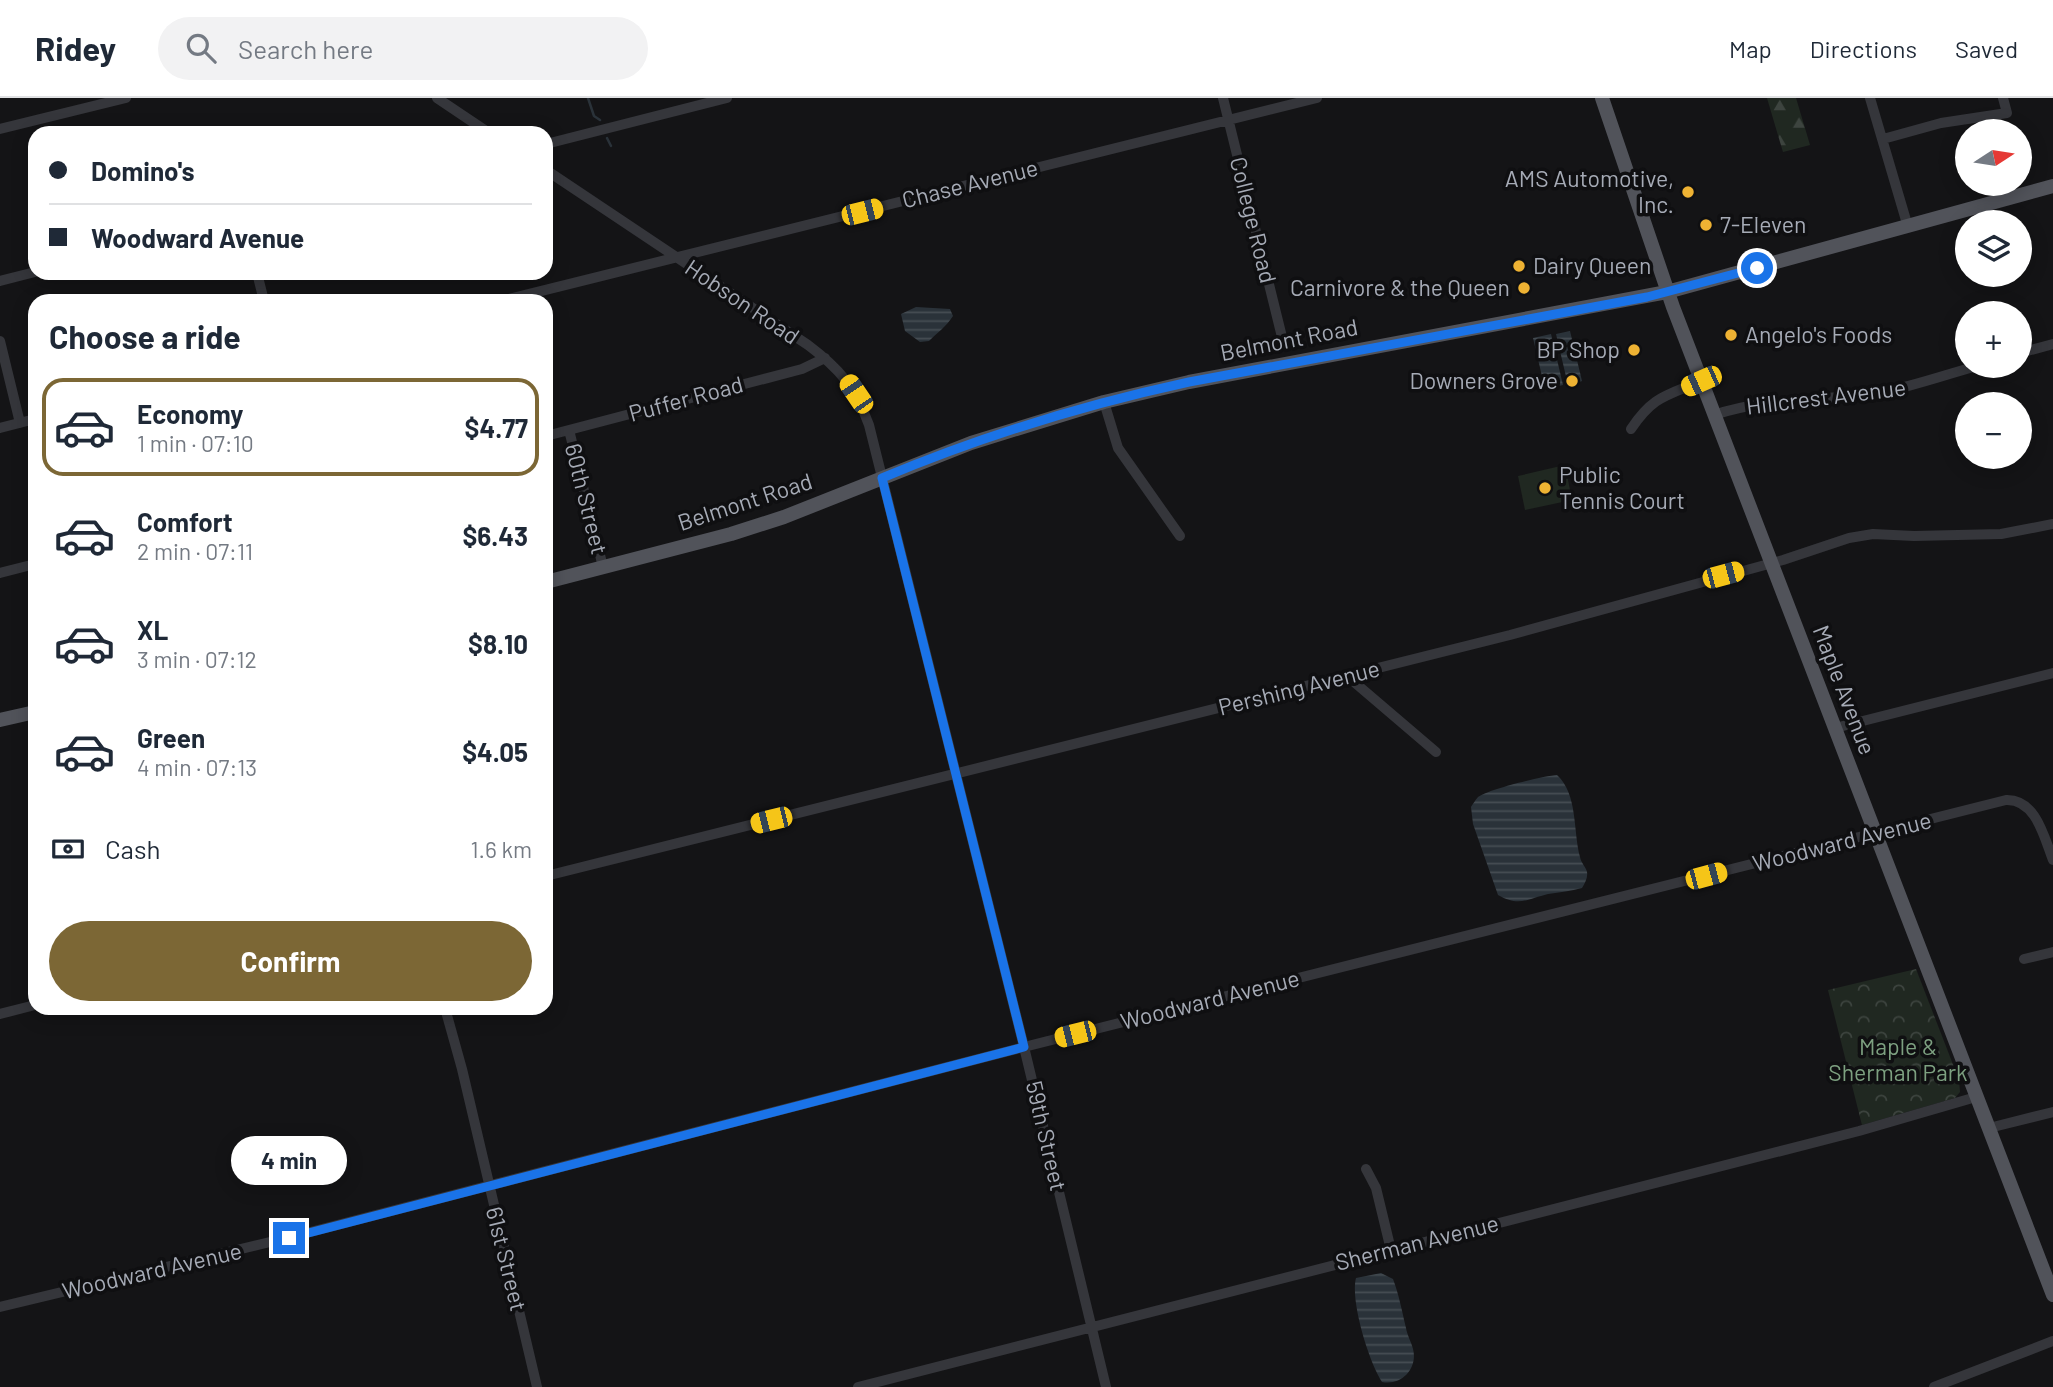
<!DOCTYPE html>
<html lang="en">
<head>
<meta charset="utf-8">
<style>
  body { margin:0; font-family:Barlow,sans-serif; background:#f2f2f3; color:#1f2937; height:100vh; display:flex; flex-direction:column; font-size:26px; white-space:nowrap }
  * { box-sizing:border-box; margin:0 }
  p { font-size:23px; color:#747a83 }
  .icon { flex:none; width:38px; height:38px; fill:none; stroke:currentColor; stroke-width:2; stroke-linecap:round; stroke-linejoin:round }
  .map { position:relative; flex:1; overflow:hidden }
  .side { position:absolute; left:28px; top:196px; width:525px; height:721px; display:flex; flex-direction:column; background:#fff; border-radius:21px; box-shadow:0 4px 18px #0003 }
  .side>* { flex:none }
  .guide { position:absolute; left:28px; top:28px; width:525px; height:154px; border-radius:21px; box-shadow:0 4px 18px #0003; display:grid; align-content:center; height:154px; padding:0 21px; background:#fff }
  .needle { width:46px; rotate:78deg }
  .controls { position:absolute; left:1955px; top:21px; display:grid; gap:14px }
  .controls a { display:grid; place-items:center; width:77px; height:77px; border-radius:50%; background:#fff; box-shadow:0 4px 18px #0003; font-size:35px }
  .end { position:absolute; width:32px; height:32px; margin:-16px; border:9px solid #1a73e8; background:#fff; box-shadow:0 0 0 4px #fff }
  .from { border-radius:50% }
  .bubble { position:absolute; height:49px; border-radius:24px; background:#fff; box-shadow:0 4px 18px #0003; font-size:23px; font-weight:700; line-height:49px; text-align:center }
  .car { position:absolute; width:21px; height:42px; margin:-21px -10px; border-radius:9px; box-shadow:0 0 5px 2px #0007; background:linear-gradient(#f5c518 24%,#345 0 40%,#f5c518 0 76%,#345 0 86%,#f5c518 0) }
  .guide b { display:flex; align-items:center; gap:24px; height:66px; font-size:26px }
  .guide b+b { border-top:2px solid #e0e1e3 }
  .guide i { width:18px; height:18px; background:#1f2937 }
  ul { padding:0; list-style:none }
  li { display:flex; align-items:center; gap:21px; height:98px; margin:0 14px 10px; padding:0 7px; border:4px solid transparent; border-radius:21px }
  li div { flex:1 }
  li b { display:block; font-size:26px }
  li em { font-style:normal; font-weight:700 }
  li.selected { border-color:#7c6735 }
  li>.icon { width:63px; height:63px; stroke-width:1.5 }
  h2 { padding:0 21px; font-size:32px; line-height:84px }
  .pay { display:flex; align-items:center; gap:18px; height:77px; padding:0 21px; font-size:26px }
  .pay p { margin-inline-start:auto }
  .action { display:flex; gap:14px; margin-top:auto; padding:14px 21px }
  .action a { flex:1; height:80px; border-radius:42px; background:#7c6735; color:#fff; font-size:28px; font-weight:700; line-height:80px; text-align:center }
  header { display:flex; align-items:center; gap:42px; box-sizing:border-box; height:98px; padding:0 35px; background:#fff; border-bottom:2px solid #e0e1e3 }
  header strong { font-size:33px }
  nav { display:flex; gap:38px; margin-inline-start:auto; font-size:24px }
  .search { width:490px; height:63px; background:#f2f2f3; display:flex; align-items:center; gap:18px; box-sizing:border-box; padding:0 24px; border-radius:38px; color:#747a83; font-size:26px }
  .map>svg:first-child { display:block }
</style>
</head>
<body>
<header>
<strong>Ridey</strong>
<div class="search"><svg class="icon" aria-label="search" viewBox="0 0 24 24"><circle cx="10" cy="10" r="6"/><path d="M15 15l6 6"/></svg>Search here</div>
<nav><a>Map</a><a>Directions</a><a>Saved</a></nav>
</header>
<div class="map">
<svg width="2053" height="1289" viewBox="0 0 2053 1289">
  <defs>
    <pattern id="forest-firs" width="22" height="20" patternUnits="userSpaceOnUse" patternTransform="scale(1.75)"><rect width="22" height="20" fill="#202821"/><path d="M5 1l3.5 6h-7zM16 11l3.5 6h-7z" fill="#3d443f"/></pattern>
    <pattern id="park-crowns" width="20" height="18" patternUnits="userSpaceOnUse" patternTransform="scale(1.75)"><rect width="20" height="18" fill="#202821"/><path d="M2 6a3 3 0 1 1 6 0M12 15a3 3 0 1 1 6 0" fill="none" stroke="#3d443f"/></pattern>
    <pattern id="water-rules" width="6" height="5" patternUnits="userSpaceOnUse" patternTransform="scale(1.75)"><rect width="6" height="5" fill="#2a3239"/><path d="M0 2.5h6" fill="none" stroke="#464d53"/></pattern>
  </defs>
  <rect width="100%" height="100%" fill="#141416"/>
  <path fill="#202821" d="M1565,367L1572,402L1525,412L1518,378Z"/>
  <path fill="url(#forest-firs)" d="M1767,0H1796L1810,47L1783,54Z"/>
  <path fill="url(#park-crowns)" d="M1916,871L1959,982L1960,994L1955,1000L1862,1027L1828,892Z"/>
  <path fill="url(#water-rules)" d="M916,209L950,211L953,218C946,229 938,234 929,243L920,244L905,233L901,216Z
    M1570,233L1582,283L1568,287L1556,236Z
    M1551,236L1563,287L1545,291L1533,240Z
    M1557,677C1578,696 1573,733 1580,759C1581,765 1586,769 1587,774C1588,780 1585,785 1582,790C1571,793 1560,794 1548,796C1527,801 1519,809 1498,797L1473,726L1471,709C1472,707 1477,700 1478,699C1489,691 1543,678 1557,677Z
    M1381,1175L1393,1181C1399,1197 1402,1213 1406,1230C1407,1237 1411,1243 1413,1251C1418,1270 1402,1288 1382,1284C1369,1264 1350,1203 1356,1180Z"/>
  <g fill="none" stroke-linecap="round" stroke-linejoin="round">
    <path stroke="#2a3239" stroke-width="2.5" d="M588,0L594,18L600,22
      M607,40L611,48"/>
    <path stroke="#35363b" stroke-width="10" d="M437,0L489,35
      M1223,0L1283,243
      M1870,0L1908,129
      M0,31L126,0
      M1883,41L1941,25L2007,15L2003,0
      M546,46L727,0
      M546,72L808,247C840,271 855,289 869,327L1024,949L1106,1289
      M257,175L264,203
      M0,183L35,174
      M501,203L1317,0
      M0,243L20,325
      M2020,255L2053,246
      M1104,304L1118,350L1180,438
      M1714,317C1765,300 1816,303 1868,296C1906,291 1941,278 1977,268
      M0,330L35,321
      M1631,331C1653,298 1666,298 1701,283
      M569,332L603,469
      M546,338L802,271L825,260
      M0,475L35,466
      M1347,578L1436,654
      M1835,630L2053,575
      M546,778L1510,537L1783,462L1849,440L1873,436L1914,438L2001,436L2053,426
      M2024,861L2053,854
      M445,910L462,971L537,1289
      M0,916L35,907
      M1989,1030L2053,1014
      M1366,1071L1376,1090L1391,1152
      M0,1209L295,1138L1024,949L2006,702C2036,701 2044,739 2053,762
      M858,1289L1859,1033L1976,999
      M1934,1289L2053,1243"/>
    <path stroke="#51535a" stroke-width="14" d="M1602,0L1673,209L2053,1197
      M546,484L731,436L784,419L971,345L1104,304L1189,284L1667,194L2053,88
      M0,622L35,614"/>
  </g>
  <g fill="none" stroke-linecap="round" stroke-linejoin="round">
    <path stroke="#1a73e8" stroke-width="9" d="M289,1140L1024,949L882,380C982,338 1083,307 1189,284L1647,199L1757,170"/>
  </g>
  <g fill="#eeb233" stroke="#0f0f11" stroke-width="2.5">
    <circle cx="1688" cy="94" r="7"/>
    <circle cx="1706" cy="127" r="7"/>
    <circle cx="1519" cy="168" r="7"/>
    <circle cx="1524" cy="190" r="7"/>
    <circle cx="1731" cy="237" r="7"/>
    <circle cx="1634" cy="252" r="7"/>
    <circle cx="1572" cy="283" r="7"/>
    <circle cx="1545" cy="390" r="7"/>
  </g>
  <g text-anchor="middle" stroke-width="7" stroke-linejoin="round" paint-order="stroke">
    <g font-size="23" fill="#a6abb6" stroke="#0f0f11" text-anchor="end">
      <text x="1674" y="89">AMS Automotive,<tspan x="1674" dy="26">Inc.</tspan></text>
      <text x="1720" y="135" text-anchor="start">7-Eleven</text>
      <text x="1533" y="176" text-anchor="start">Dairy Queen</text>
      <text x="1510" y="198">Carnivore &amp; the Queen</text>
      <text x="1745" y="245" text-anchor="start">Angelo's Foods</text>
      <text x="1620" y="260">BP Shop</text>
      <text x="1558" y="291">Downers Grove</text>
      <text x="1559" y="385" text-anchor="start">Public<tspan x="1559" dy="26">Tennis Court</tspan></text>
    </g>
    <g font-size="23" fill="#a6abb6" stroke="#0f0f11">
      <text transform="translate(970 86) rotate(-14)" y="8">Chase Avenue</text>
      <text transform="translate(1253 122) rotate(76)" y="8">College Road</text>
      <text transform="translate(742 204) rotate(34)" y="8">Hobson Road</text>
      <text transform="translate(1289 242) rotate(-11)" y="8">Belmont Road</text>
      <text transform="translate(1826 299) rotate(-7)" y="8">Hillcrest Avenue</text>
      <text transform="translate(686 301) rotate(-15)" y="8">Puffer Road</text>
      <text transform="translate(586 401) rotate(76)" y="8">60th Street</text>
      <text transform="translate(745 404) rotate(-18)" y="8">Belmont Road</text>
      <text transform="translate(1299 590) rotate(-14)" y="8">Pershing Avenue</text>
      <text transform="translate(1844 592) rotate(69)" y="8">Maple Avenue</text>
      <text transform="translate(1842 744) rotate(-14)" y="8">Woodward Avenue</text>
      <text transform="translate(1210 902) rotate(-14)" y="8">Woodward Avenue</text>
      <text transform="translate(1046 1038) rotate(77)" y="8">59th Street</text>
      <text transform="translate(1417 1145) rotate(-14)" y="8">Sherman Avenue</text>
      <text transform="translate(506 1161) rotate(76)" y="8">61st Street</text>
      <text transform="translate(152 1173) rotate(-13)" y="8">Woodward Avenue</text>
    </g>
    <g font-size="23" fill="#7da080" stroke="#0f0f11">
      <text x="1898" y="957">Maple &amp;<tspan x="1898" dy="26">Sherman Park</tspan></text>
    </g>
  </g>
</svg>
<div class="controls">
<a><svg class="needle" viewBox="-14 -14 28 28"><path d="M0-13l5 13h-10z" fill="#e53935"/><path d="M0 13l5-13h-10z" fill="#747a83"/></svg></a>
<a><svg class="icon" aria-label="layers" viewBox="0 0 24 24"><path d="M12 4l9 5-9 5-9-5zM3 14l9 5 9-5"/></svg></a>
<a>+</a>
<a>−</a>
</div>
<i class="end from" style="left:1757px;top:170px"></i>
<i class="end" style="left:289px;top:1140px"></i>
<div class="bubble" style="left:231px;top:1038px;width:116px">4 min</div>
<i class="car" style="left:862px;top:114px;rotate:76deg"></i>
<i class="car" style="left:1701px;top:283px;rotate:246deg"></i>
<i class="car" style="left:856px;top:296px;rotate:326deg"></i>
<i class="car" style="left:1723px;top:477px;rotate:75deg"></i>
<i class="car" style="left:771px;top:722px;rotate:256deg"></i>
<i class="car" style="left:1706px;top:778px;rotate:75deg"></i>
<i class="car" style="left:1075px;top:936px;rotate:256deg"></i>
<div class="guide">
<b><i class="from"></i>Domino's</b>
<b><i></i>Woodward Avenue</b>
</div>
<section class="side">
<h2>Choose a ride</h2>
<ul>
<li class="selected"><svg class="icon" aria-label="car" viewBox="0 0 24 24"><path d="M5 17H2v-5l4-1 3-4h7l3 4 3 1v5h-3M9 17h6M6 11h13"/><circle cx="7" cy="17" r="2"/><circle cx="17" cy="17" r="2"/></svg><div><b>Economy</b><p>1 min · 07:10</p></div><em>$4.77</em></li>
<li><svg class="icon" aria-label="car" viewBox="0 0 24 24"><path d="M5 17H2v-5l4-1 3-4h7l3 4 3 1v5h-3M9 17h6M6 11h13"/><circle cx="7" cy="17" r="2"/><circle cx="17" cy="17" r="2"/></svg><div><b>Comfort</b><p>2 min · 07:11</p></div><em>$6.43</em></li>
<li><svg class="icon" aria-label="car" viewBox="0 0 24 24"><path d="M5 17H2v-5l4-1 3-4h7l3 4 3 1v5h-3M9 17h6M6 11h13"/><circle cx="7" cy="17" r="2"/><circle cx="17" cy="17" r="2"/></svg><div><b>XL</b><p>3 min · 07:12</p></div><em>$8.10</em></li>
<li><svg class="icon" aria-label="car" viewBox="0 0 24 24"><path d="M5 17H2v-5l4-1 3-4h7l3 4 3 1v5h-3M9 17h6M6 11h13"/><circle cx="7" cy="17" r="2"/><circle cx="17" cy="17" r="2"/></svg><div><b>Green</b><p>4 min · 07:13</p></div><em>$4.05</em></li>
</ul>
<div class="pay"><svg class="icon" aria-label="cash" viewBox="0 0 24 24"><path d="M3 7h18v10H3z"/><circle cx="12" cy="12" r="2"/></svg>Cash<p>1.6 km</p></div>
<div class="action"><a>Confirm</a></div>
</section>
</div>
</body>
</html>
